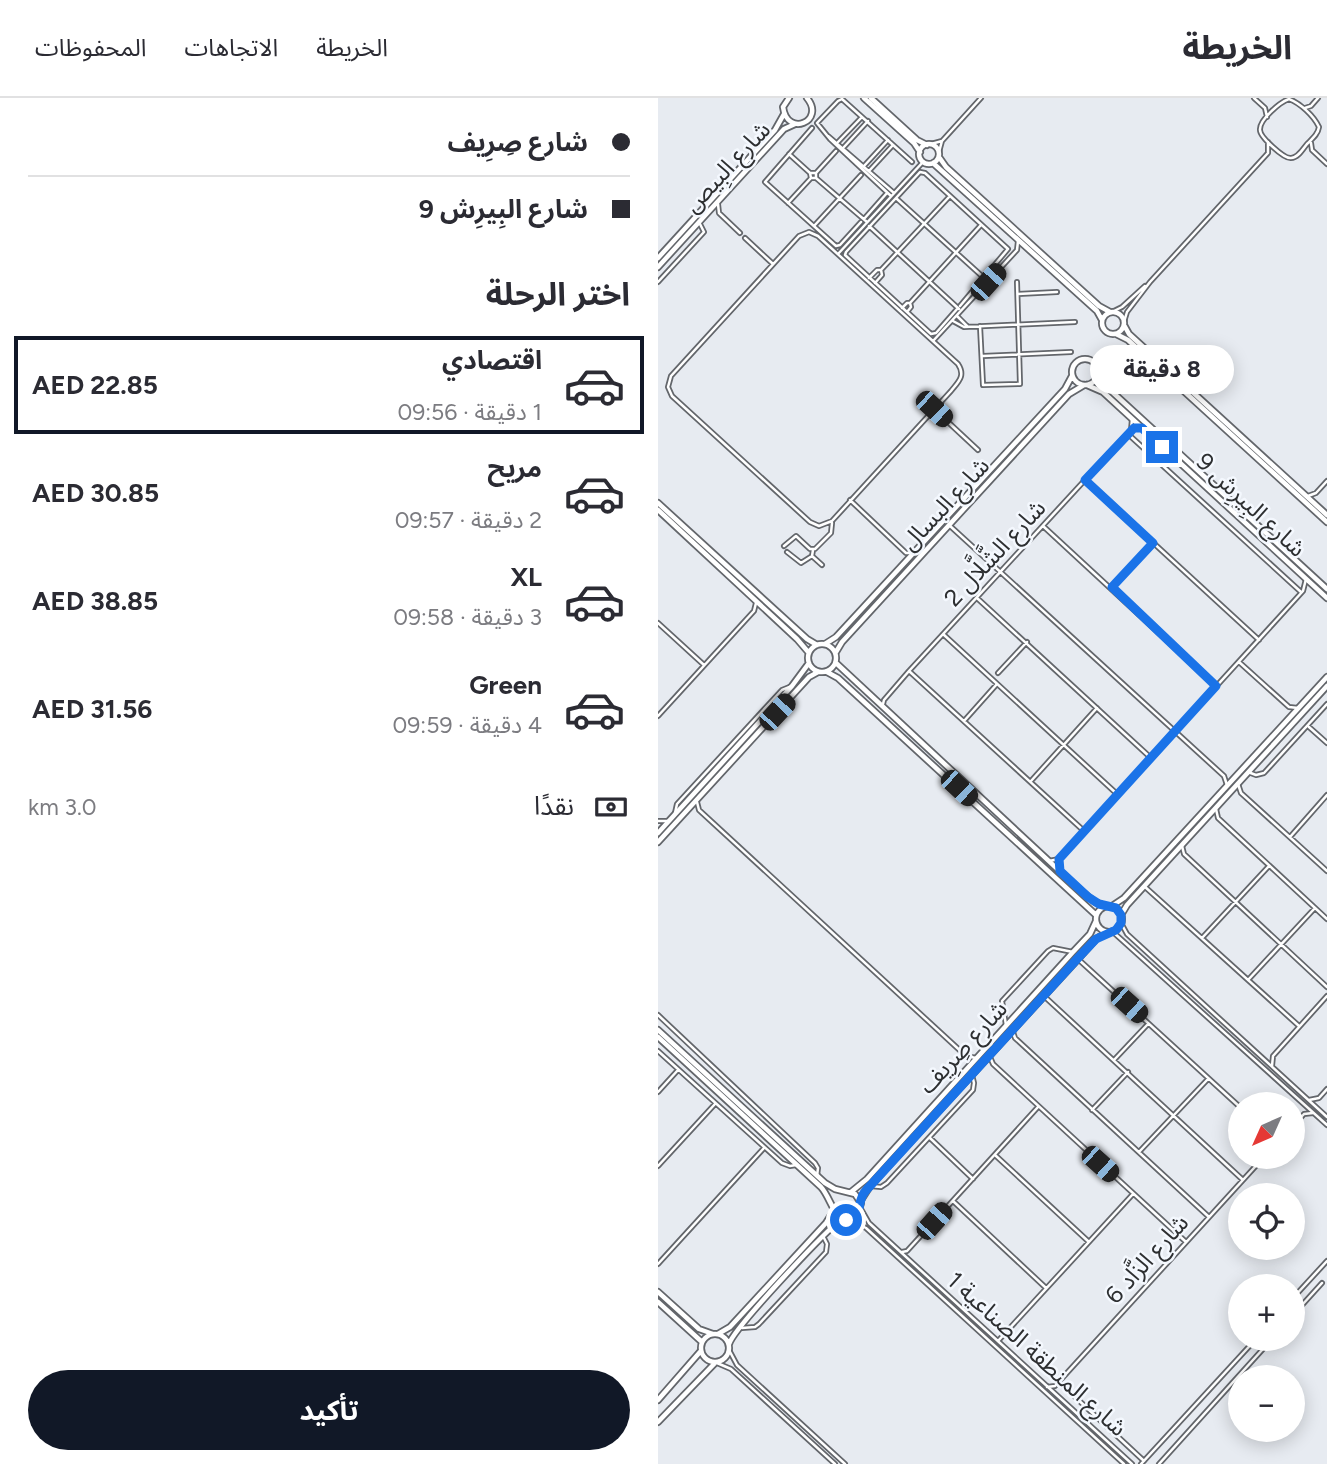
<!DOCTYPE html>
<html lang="ar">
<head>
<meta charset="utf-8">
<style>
  body { margin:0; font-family:Figtree,"Noto Sans Arabic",sans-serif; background:#f2f2f3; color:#2b2b33; direction:rtl; height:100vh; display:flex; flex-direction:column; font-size:26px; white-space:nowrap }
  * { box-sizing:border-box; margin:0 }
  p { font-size:23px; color:#7c7c81 }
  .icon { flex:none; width:38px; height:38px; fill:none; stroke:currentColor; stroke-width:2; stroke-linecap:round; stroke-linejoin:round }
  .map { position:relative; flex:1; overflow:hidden; direction:ltr }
  .sheet { display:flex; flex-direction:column; background:#fff; width:658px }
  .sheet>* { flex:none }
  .hud { display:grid; align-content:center; height:154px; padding:0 28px; background:#fff }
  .needle { width:46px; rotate:225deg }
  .buttons { position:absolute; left:570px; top:994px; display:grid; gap:14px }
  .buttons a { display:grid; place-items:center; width:77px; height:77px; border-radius:50%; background:#fff; box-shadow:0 4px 18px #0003; font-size:35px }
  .end { position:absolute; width:32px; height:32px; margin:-16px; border:9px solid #1a73e8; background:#fff; box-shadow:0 0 0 4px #fff }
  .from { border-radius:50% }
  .bubble { position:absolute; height:49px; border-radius:24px; background:#fff; box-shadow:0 4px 18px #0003; font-size:23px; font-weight:700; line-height:49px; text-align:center; direction:rtl }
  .car { position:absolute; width:21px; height:42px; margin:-21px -10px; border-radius:9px; box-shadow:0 0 5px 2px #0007; background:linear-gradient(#222 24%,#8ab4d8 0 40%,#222 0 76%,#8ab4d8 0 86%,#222 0) }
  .hud b { display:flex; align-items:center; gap:24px; height:66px; font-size:26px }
  .hud b+b { border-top:2px solid #e1e1e2 }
  .hud i { width:18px; height:18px; background:#2b2b33 }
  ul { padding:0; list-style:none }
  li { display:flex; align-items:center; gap:21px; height:98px; margin:0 14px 10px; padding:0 14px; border:4px solid transparent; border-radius:0px }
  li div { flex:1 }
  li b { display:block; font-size:26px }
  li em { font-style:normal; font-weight:700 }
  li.on { border-color:#111827 }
  li>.icon { width:63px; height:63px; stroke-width:1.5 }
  h2 { padding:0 28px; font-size:32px; line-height:84px }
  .pay { display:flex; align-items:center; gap:18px; height:77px; padding:0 28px; font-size:26px }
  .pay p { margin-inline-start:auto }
  .primary-button { display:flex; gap:14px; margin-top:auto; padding:14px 28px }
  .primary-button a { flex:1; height:80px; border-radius:42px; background:#111827; color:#fff; font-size:28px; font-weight:700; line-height:80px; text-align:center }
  header { display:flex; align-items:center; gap:42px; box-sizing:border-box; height:98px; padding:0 35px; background:#fff; border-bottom:2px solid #e1e1e2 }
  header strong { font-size:33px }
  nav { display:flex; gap:38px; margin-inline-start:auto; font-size:24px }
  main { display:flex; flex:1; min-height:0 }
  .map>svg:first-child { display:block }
</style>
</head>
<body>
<header>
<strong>الخريطة</strong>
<nav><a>الخريطة</a><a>الاتجاهات</a><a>المحفوظات</a></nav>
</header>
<main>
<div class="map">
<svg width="669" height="1366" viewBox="0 0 669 1366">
  <rect width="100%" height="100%" fill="#e7ebf1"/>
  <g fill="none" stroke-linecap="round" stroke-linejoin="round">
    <defs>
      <path id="street" d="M596,0L607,10L609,19
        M631,1C642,5 656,18 661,29C660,36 655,40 649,46C645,51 640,60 633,60C626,61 602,39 602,32C601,22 622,4 631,1Z
        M647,10L653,8L660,0
        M154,30L107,84L178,148L182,147L203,124
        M170,38L236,95
        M180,44L204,19
        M653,45L654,52L669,66
        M273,46L284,43
        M186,49L210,23
        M281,54L284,43L323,0
        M131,56L152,75
        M206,68L230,42
        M211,73L235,47
        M158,75L178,53
        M158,80V75H152L153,80H158L209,124
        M233,98L172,41L159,25L180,3L184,1L254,64
        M239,101L325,179
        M130,105L153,80
        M60,106L61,115L82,135
        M206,121L229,95
        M156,128L203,77
        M211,128L301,211
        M151,134L160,138L300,266C308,278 300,284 293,293L174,423L161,428L152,424L14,298L10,289L13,278L141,138Z
        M87,140L115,166
        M180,156L265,64
        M223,172L292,98
        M211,180L219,172H223L224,177L217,185
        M0,184L46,134L41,124
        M360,196L399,194
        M252,205L323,127
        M244,210L249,205H252L253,209L249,214
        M300,210L278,235L273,236L187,157L188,154L262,74L267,75L350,151L302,208
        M456,213L464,209L487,188
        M299,218L309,228
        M295,223L306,229L417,224
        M466,224L469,214L492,184L610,55V44
        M322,228L325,287L362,286L359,184
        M275,243L359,152L360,143
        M325,258L413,254
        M276,311L320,352
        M470,336L643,494
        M428,383L601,542
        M650,398L658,395L669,383
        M192,402L248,455H256
        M291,427L566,678L569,687
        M385,428L557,587
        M126,448L138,438L152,451H157L173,435L174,425
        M155,452L154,458L164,467
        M129,454L143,465L154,458
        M454,489L494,446
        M319,500L493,660
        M0,525L46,567
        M285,536L459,696
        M581,564L631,609L640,610
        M251,573L426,733
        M340,575L369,544
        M225,606L226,602L251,573L473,332L474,321
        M0,618L96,513L98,505
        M306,623L339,586
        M651,629L669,645
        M590,674L598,677L606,675L669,606
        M373,683L439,610
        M580,686L583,695L669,773
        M39,704L41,712L308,958L318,960
        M558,711L560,720L669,821
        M17,715L19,706L124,592L134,588
        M0,723H11
        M632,739L669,697
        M524,748L526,756L669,889
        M391,763L401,761L645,493L648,481
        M486,788L641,928
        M463,825L469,836L669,1019
        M455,834L669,1027
        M544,840L611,768
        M420,861L583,1010
        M590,882L657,810
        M387,899L585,1082
        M0,917L157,1065L160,1070L159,1078
        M348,927L344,903L390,853L395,850L415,854
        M355,934L357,940L551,1119
        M0,953L124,1065L132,1068L138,1067
        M332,959L335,966L528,1144
        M456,962L490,926
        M614,968L615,958L669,898
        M0,994L20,972
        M651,1002L661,1000L669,991
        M434,1012L470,974
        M635,1028L646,1016L655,1015
        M272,1040L315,1081
        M481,1054L550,981
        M337,1057L431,1144
        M0,1068L57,1006
        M212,1088L223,1089L229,1085L315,992L316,985L314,977
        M295,1103L388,1190
        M203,1111L211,1125L474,1366
        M192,1122L208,1130L466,1366
        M244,1154L249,1153L380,1009
        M0,1166L106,1050
        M635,1200L669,1163
        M635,1217L664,1185
        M84,1230L97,1229L101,1226L168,1154L169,1146L165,1138
        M340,1243L475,1096
        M71,1252L79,1267L187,1366
        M59,1265L73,1271L177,1366
        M401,1284L486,1363
        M389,1289L397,1288L606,1059
        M483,1366L598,1241
        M501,1366L614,1241"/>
      <path id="secondary" d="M131,0L125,9C129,40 168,23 149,0
        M206,0L256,45L262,54
        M213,0L259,42L269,47
        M261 56a10 10 0 1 1 20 0a10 10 0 1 1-20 0Z
        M281,59L288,69L441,208L452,214
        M275,65L439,213L444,222
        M0,160L117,32L126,16
        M0,169L126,31L137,26
        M444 225a11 11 0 1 1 22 0a11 11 0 1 1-22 0Z
        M466,227L471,236L669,417
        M458,236L470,242L669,424
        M414 274a13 13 0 1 1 26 0a13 13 0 1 1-26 0Z
        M440,275L451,291L669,491
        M429,287L445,294L669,500
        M0,405L149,541L159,547
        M0,412L139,541L151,555
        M150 560a14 14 0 1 1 28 0a14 14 0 1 1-28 0Z
        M167,546L178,539L407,291L414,278
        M178,554L184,544L411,296L426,287
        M178,565L422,792L437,804L447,808
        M169,574L180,580L438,817
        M0,735L134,588L151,565
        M0,744L151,579L160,574
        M438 821a13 13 0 1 1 26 0a13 13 0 1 1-26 0Z
        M454,808L466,800L669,579
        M463,817L469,807L669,588
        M0,932L167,1085L177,1091L197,1096L203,1105L199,1118C176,1131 175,1102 163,1089L0,939
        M193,1094L209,1081L415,854L432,836L438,823
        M203,1102L212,1088L420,861L438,841L449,834
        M0,1194L41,1231L55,1236
        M0,1204L44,1244
        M43 1250a14 14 0 1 1 28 0a14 14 0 1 1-28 0Z
        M60,1236L72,1229L168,1125L175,1114
        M71,1246C76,1230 168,1132 184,1121
        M0,1302L42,1254
        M0,1324L57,1265"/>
    </defs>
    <use href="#street" stroke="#63666b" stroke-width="6"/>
    <use href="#secondary" stroke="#63666b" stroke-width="8"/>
    <use href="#street" stroke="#fff" stroke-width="2.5"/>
    <use href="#secondary" stroke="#fff" stroke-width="4.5"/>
  </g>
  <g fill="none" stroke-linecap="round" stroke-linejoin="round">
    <path stroke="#1a73e8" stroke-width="9" d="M188,1122C204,1119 199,1110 204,1099C205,1096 210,1090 212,1088L420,860L438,841L458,832L463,825V817L458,810L441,806L430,799L402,773L401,761L558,588L454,489L495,445L427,382L476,330H484L504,349"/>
  </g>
  <g text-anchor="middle" stroke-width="5" stroke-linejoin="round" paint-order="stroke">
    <g font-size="24" fill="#2d2f31" stroke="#f4f8fe">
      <text transform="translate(69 69) rotate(-47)" y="8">شارع البِيص</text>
      <text transform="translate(287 406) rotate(-47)" y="8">شارع البسال</text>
      <text transform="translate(593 407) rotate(43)" y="8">شارع البِيرِش 9</text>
      <text transform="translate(337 455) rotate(-47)" y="8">شارع الشَّلَّال 2</text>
      <text transform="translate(305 949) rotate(-47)" y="8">شارع صِرِيف</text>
      <text transform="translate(489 1161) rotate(-48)" y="8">شارع الزَّاد 6</text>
      <text transform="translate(379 1256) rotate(42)" y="8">شارع المنطقة الصناعية 1</text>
    </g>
  </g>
</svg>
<div class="buttons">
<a><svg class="needle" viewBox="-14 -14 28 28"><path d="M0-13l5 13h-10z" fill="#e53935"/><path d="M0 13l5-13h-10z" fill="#7c7c81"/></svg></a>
<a><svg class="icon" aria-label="locate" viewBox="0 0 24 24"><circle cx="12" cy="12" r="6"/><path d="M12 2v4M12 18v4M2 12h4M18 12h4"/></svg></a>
<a>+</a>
<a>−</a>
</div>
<i class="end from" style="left:188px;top:1122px"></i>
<i class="end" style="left:504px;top:349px"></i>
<div class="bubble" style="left:432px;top:247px;width:144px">8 دقيقة</div>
<i class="car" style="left:330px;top:184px;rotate:42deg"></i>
<i class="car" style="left:276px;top:311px;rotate:133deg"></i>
<i class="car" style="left:119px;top:614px;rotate:43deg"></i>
<i class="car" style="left:301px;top:690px;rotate:133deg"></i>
<i class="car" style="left:471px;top:907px;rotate:132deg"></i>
<i class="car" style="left:442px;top:1066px;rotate:132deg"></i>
<i class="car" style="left:276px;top:1123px;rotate:42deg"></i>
</div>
<section class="sheet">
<div class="hud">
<b><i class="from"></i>شارع صِرِيف</b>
<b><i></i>شارع البِيرِش 9</b>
</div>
<h2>اختر الرحلة</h2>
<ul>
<li class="on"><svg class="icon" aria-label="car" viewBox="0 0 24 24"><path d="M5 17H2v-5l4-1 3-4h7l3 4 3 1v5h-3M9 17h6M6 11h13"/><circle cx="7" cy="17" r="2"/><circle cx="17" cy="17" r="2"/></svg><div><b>اقتصادي</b><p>1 دقيقة · 09:56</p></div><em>AED 22.85</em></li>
<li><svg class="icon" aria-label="car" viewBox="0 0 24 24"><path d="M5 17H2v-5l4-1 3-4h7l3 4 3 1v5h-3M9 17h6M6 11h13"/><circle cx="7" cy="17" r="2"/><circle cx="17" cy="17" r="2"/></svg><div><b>مريح</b><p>2 دقيقة · 09:57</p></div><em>AED 30.85</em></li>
<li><svg class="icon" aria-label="car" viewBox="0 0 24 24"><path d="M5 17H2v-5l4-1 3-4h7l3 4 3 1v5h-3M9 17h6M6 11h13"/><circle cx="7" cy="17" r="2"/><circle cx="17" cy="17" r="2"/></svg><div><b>XL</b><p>3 دقيقة · 09:58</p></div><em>AED 38.85</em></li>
<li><svg class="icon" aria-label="car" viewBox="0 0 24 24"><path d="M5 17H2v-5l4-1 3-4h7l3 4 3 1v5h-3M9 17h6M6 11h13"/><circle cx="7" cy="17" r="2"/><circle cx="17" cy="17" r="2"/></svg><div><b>Green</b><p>4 دقيقة · 09:59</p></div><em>AED 31.56</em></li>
</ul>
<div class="pay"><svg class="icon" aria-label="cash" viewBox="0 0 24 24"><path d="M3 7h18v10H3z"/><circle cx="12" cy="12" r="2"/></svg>نقدًا<p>3.0 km</p></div>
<div class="primary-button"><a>تأكيد</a></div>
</section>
</main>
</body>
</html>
